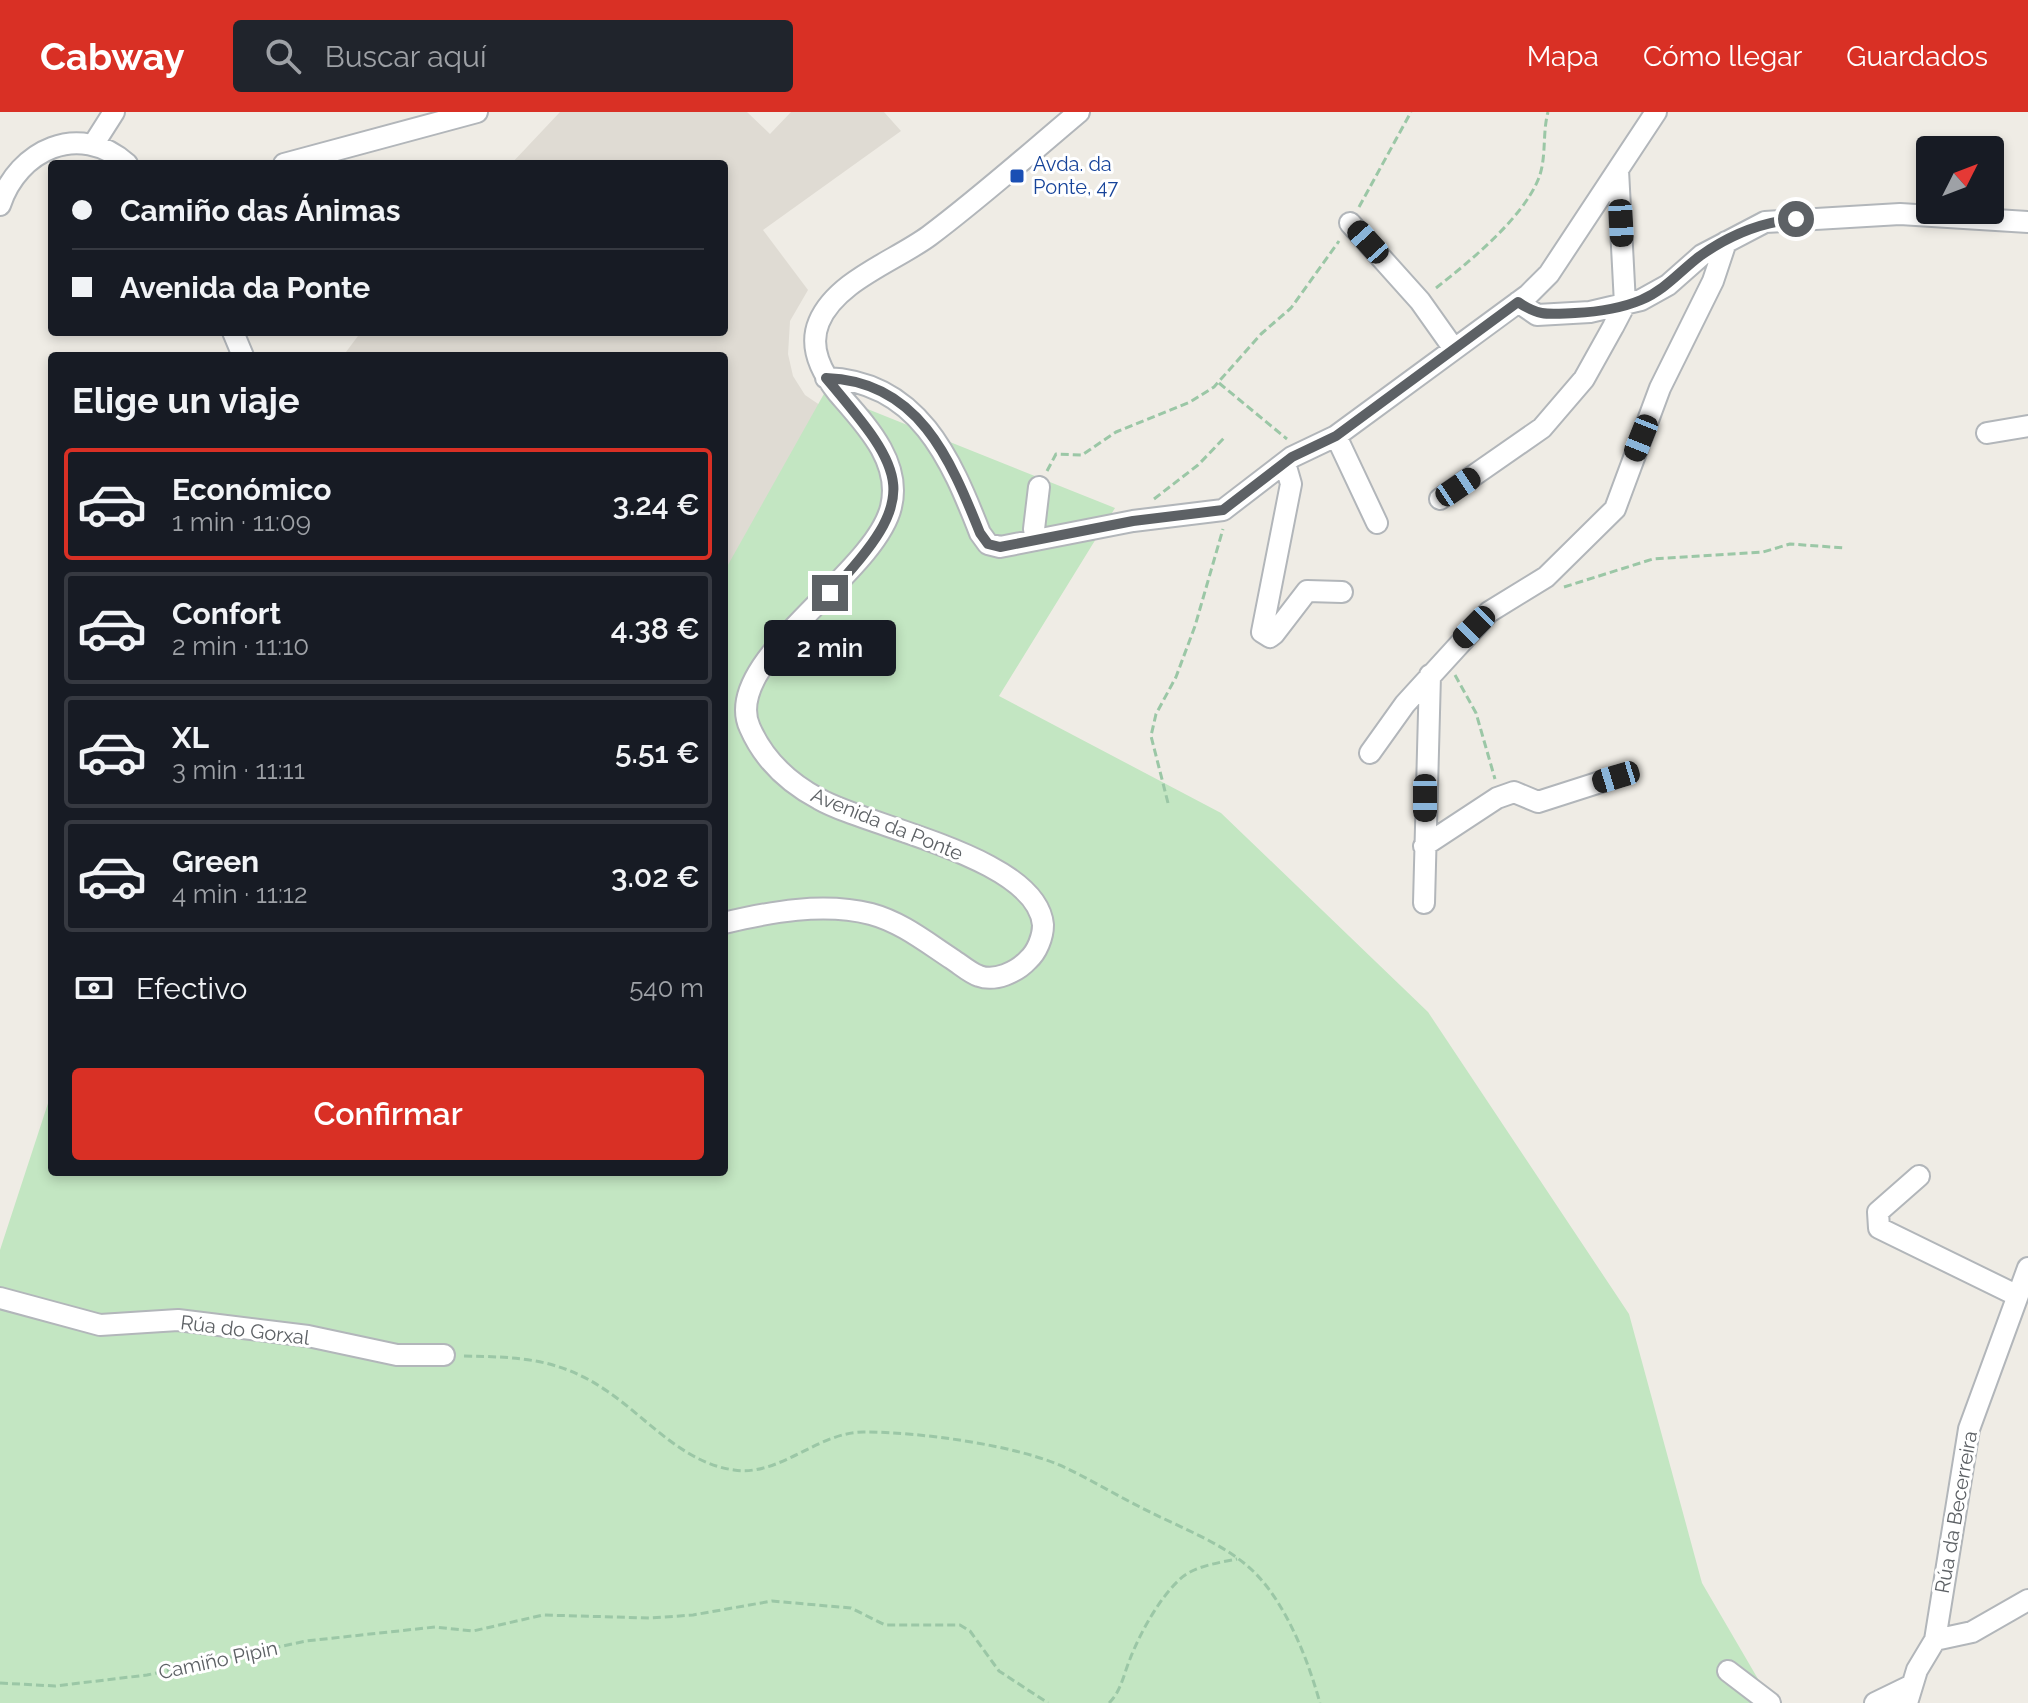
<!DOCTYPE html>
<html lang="es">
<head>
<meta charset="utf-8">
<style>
  body { margin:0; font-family:Raleway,sans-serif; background:#20242c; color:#f1f3f6; height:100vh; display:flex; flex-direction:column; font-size:30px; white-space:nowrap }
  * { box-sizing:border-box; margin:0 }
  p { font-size:26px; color:#9ea1a6 }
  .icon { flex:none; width:44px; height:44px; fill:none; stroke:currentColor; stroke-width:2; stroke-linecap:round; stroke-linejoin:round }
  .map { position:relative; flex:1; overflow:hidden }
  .details { position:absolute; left:48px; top:240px; width:680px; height:824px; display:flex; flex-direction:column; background:#171b24; border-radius:8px; box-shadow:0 4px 12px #0003 }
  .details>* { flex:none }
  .hud { position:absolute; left:48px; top:48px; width:680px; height:176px; border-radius:8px; box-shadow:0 4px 12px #0003; display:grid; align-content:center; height:176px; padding:0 24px; background:#171b24 }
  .needle { width:52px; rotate:48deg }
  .controls { position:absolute; left:1916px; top:24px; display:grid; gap:16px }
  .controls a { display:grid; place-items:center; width:88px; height:88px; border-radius:8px; background:#171b24; box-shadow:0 4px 12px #0003; font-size:40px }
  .end { position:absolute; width:36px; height:36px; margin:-18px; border:10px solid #5d6165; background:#fff; box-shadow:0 0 0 4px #fff }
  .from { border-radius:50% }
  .bubble { position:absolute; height:56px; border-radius:8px; background:#171b24; box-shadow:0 4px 12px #0003; font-size:26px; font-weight:600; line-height:56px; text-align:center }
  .car { position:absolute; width:24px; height:48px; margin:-24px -12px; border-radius:10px; box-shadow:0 0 6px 2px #0007; background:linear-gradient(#222 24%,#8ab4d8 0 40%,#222 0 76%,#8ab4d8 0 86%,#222 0) }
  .hud b { display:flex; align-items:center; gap:28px; height:76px; font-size:30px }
  .hud b+b { border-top:2px solid #363941 }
  .hud i { width:20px; height:20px; background:#f1f3f6 }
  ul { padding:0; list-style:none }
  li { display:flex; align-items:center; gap:24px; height:112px; margin:0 16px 12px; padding:0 8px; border:4px solid #363941; border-radius:8px }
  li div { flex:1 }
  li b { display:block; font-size:30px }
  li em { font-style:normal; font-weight:600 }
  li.current { border-color:#d93025 }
  li>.icon { width:72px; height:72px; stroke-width:1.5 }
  h2 { padding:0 24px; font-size:36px; line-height:96px }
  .pay { display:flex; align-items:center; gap:20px; height:88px; padding:0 24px; font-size:30px }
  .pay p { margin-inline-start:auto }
  .primary-button { display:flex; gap:16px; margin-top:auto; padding:16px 24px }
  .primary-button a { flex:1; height:92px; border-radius:8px; background:#d93025; color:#fff; font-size:32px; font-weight:600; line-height:92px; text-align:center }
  header { display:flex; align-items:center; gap:48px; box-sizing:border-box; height:112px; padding:0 40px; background:#d93025; color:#fff }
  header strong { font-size:38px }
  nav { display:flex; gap:44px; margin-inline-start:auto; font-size:28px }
  .search { width:560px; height:72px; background:#20242c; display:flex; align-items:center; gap:20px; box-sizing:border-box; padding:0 28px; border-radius:8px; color:#9ea1a6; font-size:30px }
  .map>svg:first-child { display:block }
</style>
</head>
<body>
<header>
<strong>Cabway</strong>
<div class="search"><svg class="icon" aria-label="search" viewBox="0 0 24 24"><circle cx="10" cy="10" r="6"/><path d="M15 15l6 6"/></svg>Buscar aquí</div>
<nav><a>Mapa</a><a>Cómo llegar</a><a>Guardados</a></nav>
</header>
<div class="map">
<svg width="2028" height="1591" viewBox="0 0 2028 1591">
  <rect width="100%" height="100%" fill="#efece5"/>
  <path fill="#dfdbd3" d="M560,0H747L770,22L791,0H884L901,19L763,118L808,178L790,209L788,242L793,264L805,283L839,306L724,569V244H343L361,220H724V52H511Z"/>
  <path fill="#c3e6c2" d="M825,280L1115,396L999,584L1221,701L1428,900L1629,1202L1702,1471L1772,1591H0V1138L52,979V1060H724V460Z"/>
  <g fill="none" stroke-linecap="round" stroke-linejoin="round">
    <defs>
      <path id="minor" d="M93,33L114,0
        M284,52L477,0
        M0,93C18,38 79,9 127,52
        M1350,111L1420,189L1454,237
        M1518,190L1537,203L1590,200L1641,188L1668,173L1702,143L1765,110L1900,102L2028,110
        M233,220L243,244
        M826,266C918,269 951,347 980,421L988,432L1000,435L1133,409L1223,398L1292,345L1336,324L1528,183L1549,162L1656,0
        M1987,321L2028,314
        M1336,324L1377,411
        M1285,351L1291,372L1262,520L1270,525L1274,522L1307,479L1342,480
        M1440,387L1542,316L1584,267L1613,215L1625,192L1618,58
        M1036,428L1034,417L1039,375
        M1370,641L1405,592L1489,500L1546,465L1615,397L1660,276L1713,169L1726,130
        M1424,734L1497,686L1514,680L1538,690L1616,665
        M1424,791L1430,563
        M724,811C770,800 823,790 871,802C901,810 926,830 952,847C960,852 970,861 979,864C995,870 1017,860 1028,848C1037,840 1043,825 1043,813C1037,745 870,716 819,687C789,671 764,648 750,616C719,550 875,463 891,395C902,350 866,313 838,281C822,261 808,236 819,210C836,169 895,149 929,124C981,85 1029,42 1079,0
        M1919,1064L1878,1100L1879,1116L2016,1183
        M0,1186L100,1213L178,1208L308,1224L397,1243H444
        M1935,1528L1972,1520L2028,1488
        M1728,1559L1770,1591
        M1875,1591L1910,1574
        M1907,1591L1917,1558L1935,1528L1969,1317L2028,1156"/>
    </defs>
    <use href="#minor" stroke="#b2b6ba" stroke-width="24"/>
    <path stroke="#9bc7a6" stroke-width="3" stroke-dasharray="8 4" stroke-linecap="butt" d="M1359,95L1411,0
      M1436,176C1469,150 1521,108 1538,68C1547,47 1542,22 1548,0
      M1219,271L1287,327
      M1047,359L1056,342L1082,343L1116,320L1190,290L1214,275L1261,222L1291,196L1339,129
      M1154,387L1198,353L1226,324
      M1564,475L1653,447L1763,440L1790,432L1845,436
      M1455,563L1476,601L1495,667
      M1168,691L1151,624L1156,602L1176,565L1195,514L1223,417
      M464,1244C519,1245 559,1246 607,1279C648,1307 683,1351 734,1358C780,1365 819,1319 865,1320C919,1320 1018,1333 1066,1356C1095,1370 1123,1387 1152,1401C1186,1418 1229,1434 1256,1462C1287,1494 1308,1548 1320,1591
      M0,1571L55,1574L147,1563L306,1529L435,1515L473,1519L543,1503L650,1506L693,1503L772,1489L851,1496L885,1513H960L970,1519L999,1559L1048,1591
      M1109,1591C1121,1580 1124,1561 1130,1547C1140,1521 1159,1487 1179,1468C1193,1454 1218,1451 1237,1447"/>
    <use href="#minor" stroke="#fff" stroke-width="20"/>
  </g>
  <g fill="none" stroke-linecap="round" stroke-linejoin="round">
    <path stroke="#5d6165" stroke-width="10" d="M830,481C922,383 908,363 826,266C918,269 950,346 980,421L988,432L1000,435L1133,409L1223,398L1292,345L1336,324L1518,190C1540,205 1549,202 1575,201C1596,200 1622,196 1641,188C1665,178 1680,159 1700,144C1728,124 1762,110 1796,107"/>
  </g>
  <rect fill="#1a4fb4" stroke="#fff" stroke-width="3" x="1009" y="56" width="16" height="16" rx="4"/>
  <g text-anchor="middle" stroke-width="6" stroke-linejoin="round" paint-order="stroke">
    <g font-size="20" fill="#164399" stroke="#fff" text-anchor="start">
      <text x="1033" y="59">Avda. da<tspan x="1033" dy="23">Ponte, 47</tspan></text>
    </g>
    <g font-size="20" fill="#5d6165" stroke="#fff">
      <text transform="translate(887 712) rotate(22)" y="7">Avenida da Ponte</text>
      <text transform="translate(245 1218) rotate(7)" y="7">Rúa do Gorxal</text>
      <text transform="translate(1956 1400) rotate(-80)" y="7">Rúa da Becerreira</text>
      <text transform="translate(218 1548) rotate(-12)" y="7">Camiño Pipin</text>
    </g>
  </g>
</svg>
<div class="controls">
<a><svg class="needle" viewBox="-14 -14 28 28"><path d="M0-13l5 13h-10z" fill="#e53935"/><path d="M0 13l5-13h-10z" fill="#9ea1a6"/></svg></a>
</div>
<i class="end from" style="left:1796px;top:107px"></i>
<i class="end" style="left:830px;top:481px"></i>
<div class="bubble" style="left:764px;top:508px;width:132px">2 min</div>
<i class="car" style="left:1621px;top:111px;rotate:177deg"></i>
<i class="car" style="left:1368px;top:130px;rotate:318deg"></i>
<i class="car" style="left:1641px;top:326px;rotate:202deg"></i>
<i class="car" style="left:1458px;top:375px;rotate:56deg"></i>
<i class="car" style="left:1474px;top:515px;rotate:225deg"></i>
<i class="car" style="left:1616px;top:665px;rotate:253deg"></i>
<i class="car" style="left:1425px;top:686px;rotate:180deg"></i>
<div class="hud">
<b><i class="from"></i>Camiño das Ánimas</b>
<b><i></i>Avenida da Ponte</b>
</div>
<section class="details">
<h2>Elige un viaje</h2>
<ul>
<li class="current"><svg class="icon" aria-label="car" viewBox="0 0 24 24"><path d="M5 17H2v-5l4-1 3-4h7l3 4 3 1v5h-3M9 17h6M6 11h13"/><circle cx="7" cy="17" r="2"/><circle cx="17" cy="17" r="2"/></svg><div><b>Económico</b><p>1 min · 11:09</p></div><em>3.24 €</em></li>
<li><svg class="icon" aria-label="car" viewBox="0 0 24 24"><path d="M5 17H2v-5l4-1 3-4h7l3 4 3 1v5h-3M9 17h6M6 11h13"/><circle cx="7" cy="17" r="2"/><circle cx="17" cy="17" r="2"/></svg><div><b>Confort</b><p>2 min · 11:10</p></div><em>4.38 €</em></li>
<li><svg class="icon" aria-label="car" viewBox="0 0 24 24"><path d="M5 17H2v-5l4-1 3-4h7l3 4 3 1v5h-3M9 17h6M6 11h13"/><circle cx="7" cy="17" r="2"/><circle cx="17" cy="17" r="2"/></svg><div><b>XL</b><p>3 min · 11:11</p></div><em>5.51 €</em></li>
<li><svg class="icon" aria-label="car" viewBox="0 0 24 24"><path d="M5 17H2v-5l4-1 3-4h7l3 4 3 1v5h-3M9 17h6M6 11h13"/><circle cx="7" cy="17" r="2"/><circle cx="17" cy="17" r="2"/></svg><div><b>Green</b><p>4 min · 11:12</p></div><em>3.02 €</em></li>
</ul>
<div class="pay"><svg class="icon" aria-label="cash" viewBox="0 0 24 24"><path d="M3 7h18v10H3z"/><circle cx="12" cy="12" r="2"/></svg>Efectivo<p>540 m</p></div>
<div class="primary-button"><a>Confirmar</a></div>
</section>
</div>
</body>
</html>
